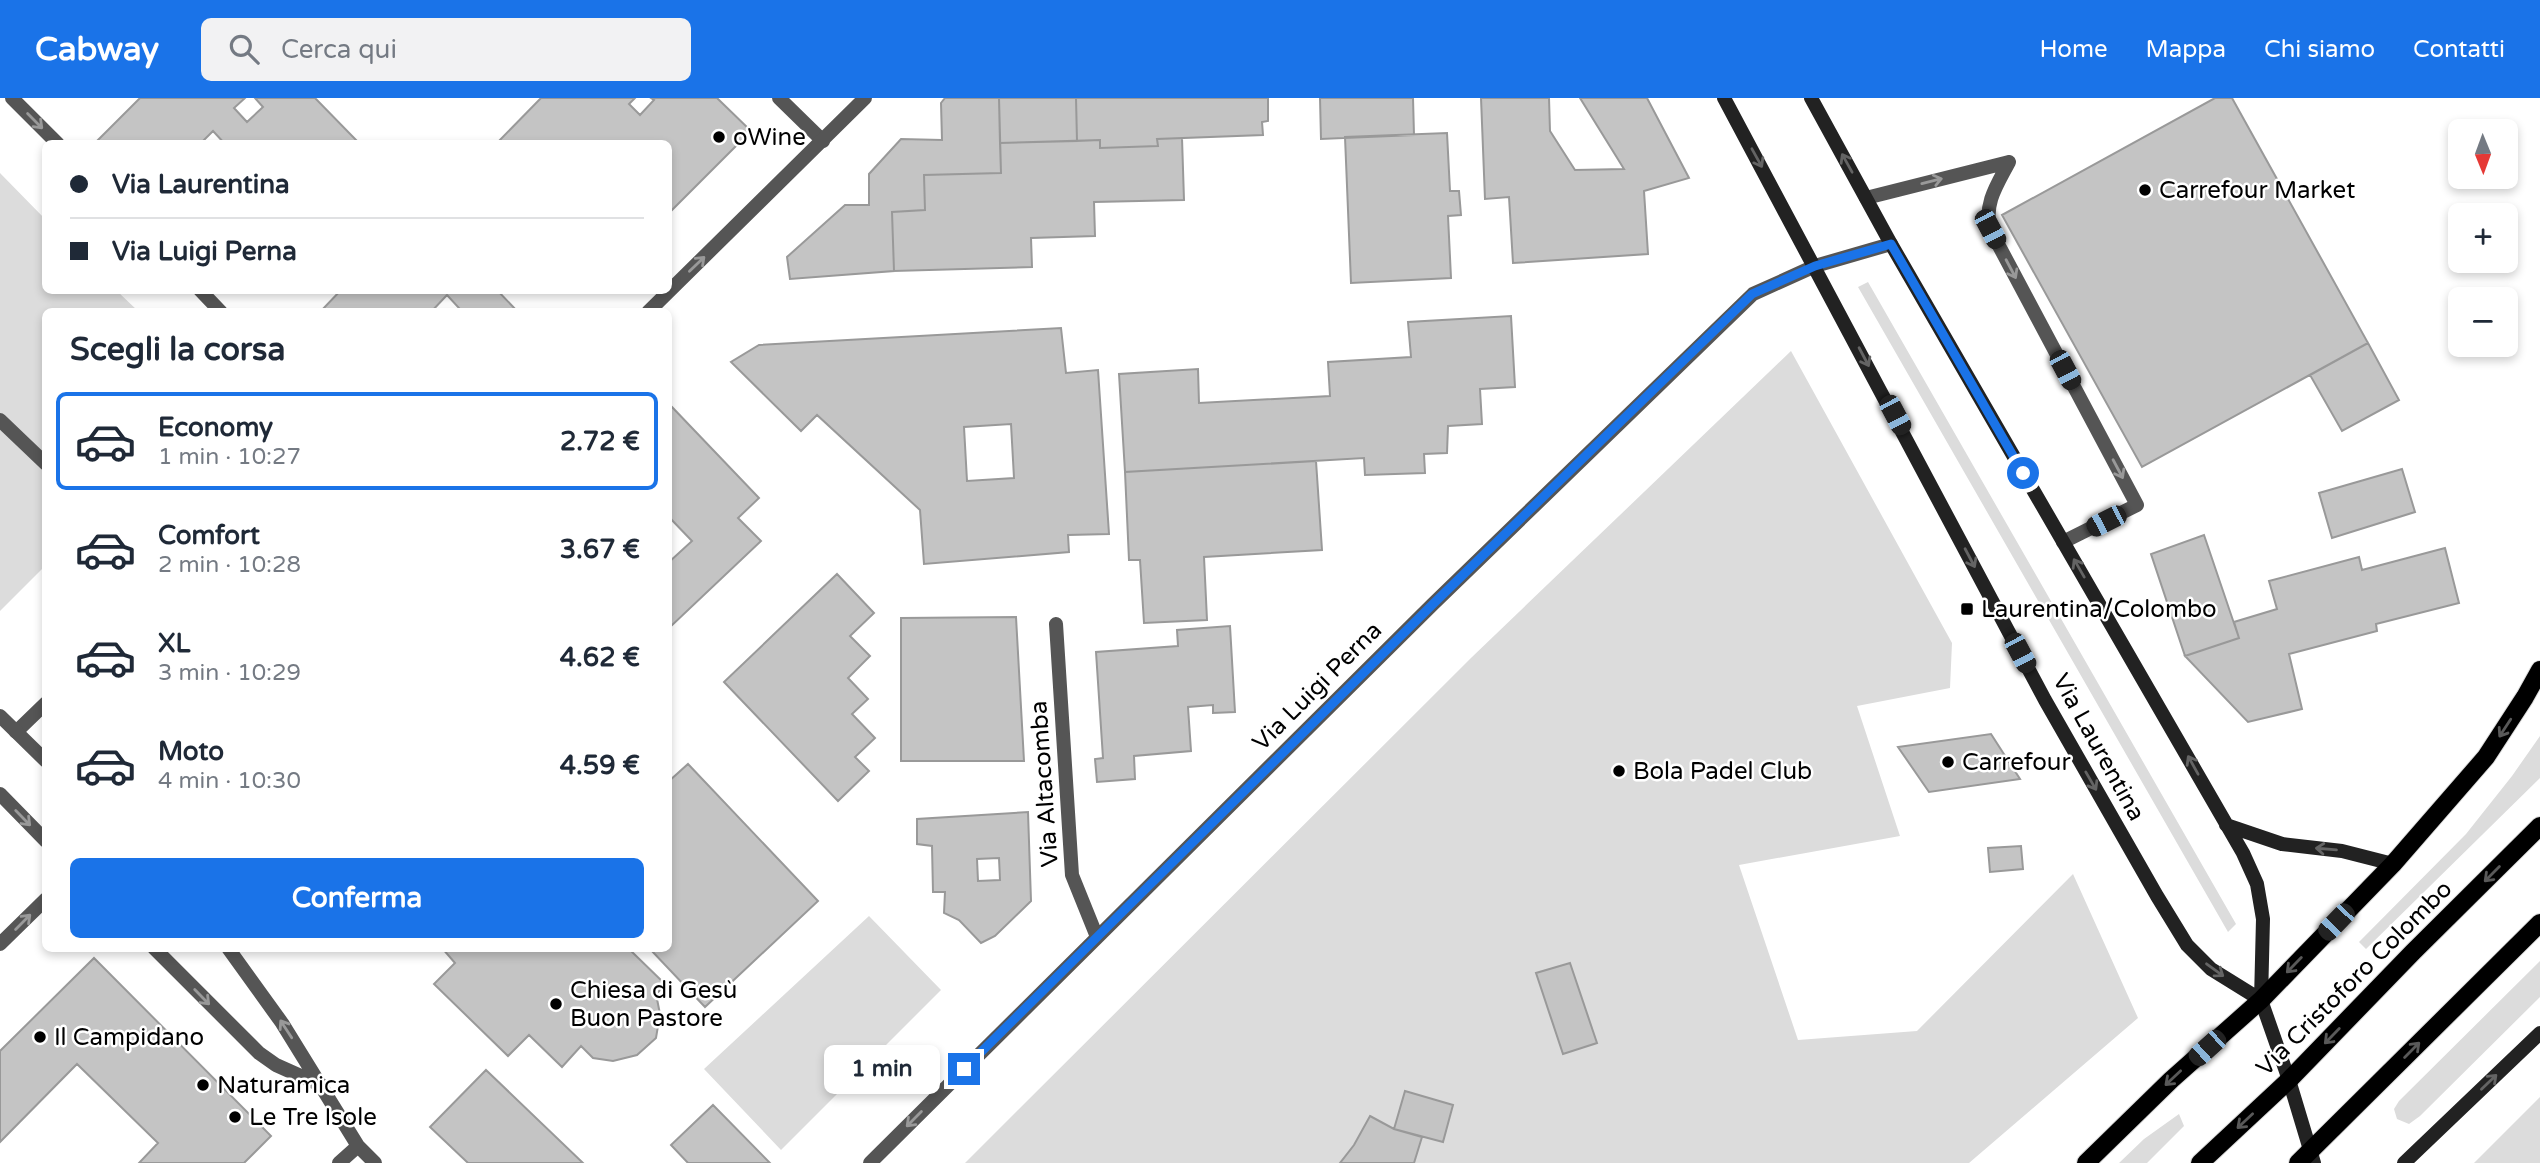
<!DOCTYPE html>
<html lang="it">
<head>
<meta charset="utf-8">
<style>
  body { margin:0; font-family:"Varela Round",sans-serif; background:#f2f2f3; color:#1f2937; height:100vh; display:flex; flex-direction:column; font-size:26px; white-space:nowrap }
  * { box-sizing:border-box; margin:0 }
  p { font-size:23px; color:#747a83 }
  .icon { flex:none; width:38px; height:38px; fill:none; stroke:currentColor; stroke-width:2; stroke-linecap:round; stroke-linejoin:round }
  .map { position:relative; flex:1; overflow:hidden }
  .side { position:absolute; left:42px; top:210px; width:630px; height:644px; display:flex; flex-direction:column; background:#fff; border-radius:10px; box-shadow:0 4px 10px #0003 }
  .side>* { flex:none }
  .banner { position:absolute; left:42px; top:42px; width:630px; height:154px; border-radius:10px; box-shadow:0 4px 10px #0003; display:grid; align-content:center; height:154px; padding:0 28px; background:#fff }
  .needle { width:46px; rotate:179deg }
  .buttons { position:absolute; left:2448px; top:21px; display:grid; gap:14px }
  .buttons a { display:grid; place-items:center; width:70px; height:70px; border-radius:10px; background:#fff; box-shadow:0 4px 10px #0003; font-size:35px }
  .end { position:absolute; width:32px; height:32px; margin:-16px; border:9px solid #1a73e8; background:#fff; box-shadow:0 0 0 4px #fff }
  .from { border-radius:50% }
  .bubble { position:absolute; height:49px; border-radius:10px; background:#fff; box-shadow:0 4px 10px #0003; font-size:23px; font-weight:700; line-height:49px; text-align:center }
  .car { position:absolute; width:21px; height:42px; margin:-21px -10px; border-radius:9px; box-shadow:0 0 5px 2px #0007; background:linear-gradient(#222 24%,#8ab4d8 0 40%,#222 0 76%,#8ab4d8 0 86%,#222 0) }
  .banner b { display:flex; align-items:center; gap:24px; height:66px; font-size:26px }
  .banner b+b { border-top:2px solid #e0e1e3 }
  .banner i { width:18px; height:18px; background:#1f2937 }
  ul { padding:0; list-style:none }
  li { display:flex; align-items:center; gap:21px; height:98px; margin:0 14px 10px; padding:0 14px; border:4px solid transparent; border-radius:10px }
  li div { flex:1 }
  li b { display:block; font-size:26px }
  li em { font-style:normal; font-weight:700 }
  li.on { border-color:#1a73e8 }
  li>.icon { width:63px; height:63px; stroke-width:1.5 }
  h2 { padding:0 28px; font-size:32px; line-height:84px }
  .button { display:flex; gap:14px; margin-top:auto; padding:14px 28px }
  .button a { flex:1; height:80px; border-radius:10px; background:#1a73e8; color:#fff; font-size:28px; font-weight:700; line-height:80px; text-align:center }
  header { display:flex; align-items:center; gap:42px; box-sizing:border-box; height:98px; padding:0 35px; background:#1a73e8; color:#fff }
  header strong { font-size:33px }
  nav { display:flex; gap:38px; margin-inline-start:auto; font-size:24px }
  .search { width:490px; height:63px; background:#f2f2f3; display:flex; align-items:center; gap:18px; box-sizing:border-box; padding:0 24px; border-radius:10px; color:#747a83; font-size:26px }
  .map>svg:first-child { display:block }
</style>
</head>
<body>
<header>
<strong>Cabway</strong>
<div class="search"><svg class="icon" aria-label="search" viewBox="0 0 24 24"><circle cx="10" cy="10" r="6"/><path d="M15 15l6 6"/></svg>Cerca qui</div>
<nav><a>Home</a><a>Mappa</a><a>Chi siamo</a><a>Contatti</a></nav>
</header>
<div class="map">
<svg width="2540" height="1065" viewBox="0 0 2540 1065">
  <rect width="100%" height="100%" fill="#fff"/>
  <path fill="#dcdcdc" d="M0,75L45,121L46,192L117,193L138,213L46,214L45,468L0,513Z
    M1868,184L2236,826L2228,834L1858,189Z
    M1791,253L1952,545L1950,590L1857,608L1900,738L1739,767L1798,942L1917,933L2073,776L2138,920L1969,1065H965L1472,559Z
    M2540,638V680L2366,851L2359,844L2466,736L2512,678Z
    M869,818L941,892L781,1052L704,971Z
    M2540,863V899L2420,1018L2409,1026L2397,1021L2394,1011L2399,1003Z
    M2540,999V1065H2474Z
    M2179,1016L2184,1028L2147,1065H2119L2144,1041Z"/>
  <path fill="#c4c4c4" stroke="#999" stroke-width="2" fill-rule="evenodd" d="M140,0H245L234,10L247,24L263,9L255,0H315L359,45L225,46L213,33L200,46H97L96,44Z
    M541,0H635L629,6L640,17L654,2L651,0H717L751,33L668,116V46H496Z
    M945,0H999L1001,75L924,77L925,112L892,114L894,173L790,181L787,159L845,107H869V76L901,41L942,42L941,5Z
    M999,0H1076L1077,43L1000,45Z
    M1076,0H1268V23L1262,24L1263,37L1157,41L1158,48L1100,50V42L1077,43Z
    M1320,0H1413L1414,37L1321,41Z
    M1481,0H1549L1550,33L1575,72L1624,71L1580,0H1647L1689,80L1644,93L1648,156L1513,165L1509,99L1485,101Z
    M2215,0H2232L2368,245L2142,369L2002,117Z
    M1447,35L1450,93H1459L1461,117L1448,118L1451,180L1351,185L1345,39Z
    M1182,40L1184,102L1094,104L1095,138L1031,140L1032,169L894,173L892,114L925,112L924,77L1001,75L1000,45L1100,42V50L1158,48L1157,41Z
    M341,192H497L518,214H456L459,210L447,197L431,214H320Z
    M1511,218L1515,289L1480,291L1482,326L1448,328L1447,355L1424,356L1425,375L1365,377L1364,360L1125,374L1119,276L1198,271L1199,305L1330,298L1328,264L1411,259L1408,224Z
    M1061,230L1066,275L1098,272L1109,436L1068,437L1069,454L924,466L920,412L817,317L801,333L731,264L759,247ZM1011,326L1014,380L967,383L964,329Z
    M2368,245L2399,302L2342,333L2310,277Z
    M672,309L759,400L738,420L761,443L668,531V465L692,443L668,418V312Z
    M1316,363L1322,452L1204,459L1207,522L1144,525L1140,462H1129L1125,374Z
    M2402,371L2415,414L2332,440L2319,395Z
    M2204,437L2239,540L2185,558L2151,456Z
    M2445,450L2459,505L2376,526L2377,533L2289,556L2302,611L2248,624L2185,558L2239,540L2234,524L2277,511L2269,483L2359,459L2362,472Z
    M837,476L874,515L850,538L870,558L848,580L868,601L852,616L875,640L855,659L869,673L838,703L724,584Z
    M1016,519L1024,663H901V520Z
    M1230,528L1235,614L1213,615V607L1188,609L1191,653L1134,658L1135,681L1097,684L1095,661L1103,660L1096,554L1178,548L1177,532Z
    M1991,636L2020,681L1929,694L1898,649Z
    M688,666L818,803L705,909L649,850H668V684Z
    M1028,714L1031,803L995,838L981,845L959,822L944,815L945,794H933L932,748L917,746V721ZM999,760L1000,782L978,783L977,761Z
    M2021,748L2023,771L1990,774L1988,750Z
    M442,850H628L666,887L656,896L660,916L656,940L637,957L613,963L593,960L581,948L562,969L529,937L508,958L434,886L455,865Z
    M94,860L271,1038L244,1065H139L158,1045L77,966L0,1044V953Z
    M1570,865L1597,945L1563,956L1536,875Z
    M486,972L583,1065H468L430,1029Z
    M1405,993L1453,1007L1443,1044L1394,1031Z
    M713,1007L770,1065H688L671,1047Z
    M1370,1018L1394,1031L1422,1039L1414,1065H1340L1354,1047Z"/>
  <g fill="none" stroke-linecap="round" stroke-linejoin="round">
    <defs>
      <path id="primary" d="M2086,1065L2171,982L2261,902L2393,766L2486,659L2525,599L2540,572
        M2200,1065L2289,982L2413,854L2540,728
        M2298,1065L2540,825"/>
    </defs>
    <use href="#primary" stroke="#dbdbdb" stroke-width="20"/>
    <path stroke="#555" stroke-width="14" d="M779,0L823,43
      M2009,64C1997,87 1984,105 1990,131L2137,407L2063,444
      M1866,100L2009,64
      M16,634L46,605"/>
    <path stroke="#555" stroke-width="14" d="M0,322L46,366"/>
    <path stroke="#555" stroke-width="14" d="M12,0L58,46
      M200,192L221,214
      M648,214L865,0
      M1056,526L1072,777L1097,839
      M0,618L46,663
      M0,696L46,743
      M0,846L46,801
      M154,850L259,955L276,967L323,988
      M228,850L282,925L358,1048L375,1065
      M339,1065L358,1048
      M870,1065L1433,506L1753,196L1815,168L1891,146"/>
    <path stroke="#222" stroke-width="14" d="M1724,0L2045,602L2157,798L2187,847L2211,871L2261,902
      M1811,0L1891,146L2243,755L2257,786L2263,821L2261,902L2289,982L2314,1065
      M2226,727L2282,746L2342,753L2393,766
      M2404,1065L2540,935"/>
    <use href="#primary" stroke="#000" stroke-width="18"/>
  </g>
  <defs><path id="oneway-shaft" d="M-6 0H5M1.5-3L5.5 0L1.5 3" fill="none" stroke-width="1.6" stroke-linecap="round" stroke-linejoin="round" transform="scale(1.75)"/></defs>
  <g stroke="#999">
    <use href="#oneway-shaft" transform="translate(35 23) rotate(45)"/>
    <use href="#oneway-shaft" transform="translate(1932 83) rotate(-14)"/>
    <use href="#oneway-shaft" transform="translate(697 166) rotate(-44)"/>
    <use href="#oneway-shaft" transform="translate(2011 171) rotate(62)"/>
    <use href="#oneway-shaft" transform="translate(2118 371) rotate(62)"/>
    <use href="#oneway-shaft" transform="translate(23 720) rotate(46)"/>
    <use href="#oneway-shaft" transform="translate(23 824) rotate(-45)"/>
    <use href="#oneway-shaft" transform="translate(202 899) rotate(46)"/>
    <use href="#oneway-shaft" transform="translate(286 931) rotate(-123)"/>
    <use href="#oneway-shaft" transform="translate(914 1021) rotate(135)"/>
  </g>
  <g stroke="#646464">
    <use href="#oneway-shaft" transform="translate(1757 60) rotate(61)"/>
    <use href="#oneway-shaft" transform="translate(1847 65) rotate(-119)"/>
    <use href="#oneway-shaft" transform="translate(1864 259) rotate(62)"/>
    <use href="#oneway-shaft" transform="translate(1970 460) rotate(62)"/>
    <use href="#oneway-shaft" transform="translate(2079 470) rotate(-120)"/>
    <use href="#oneway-shaft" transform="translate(2193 667) rotate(-119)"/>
    <use href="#oneway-shaft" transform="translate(2091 683) rotate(60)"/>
    <use href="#oneway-shaft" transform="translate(2326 751) rotate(-175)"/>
    <use href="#oneway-shaft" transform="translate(2215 872) rotate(36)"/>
    <use href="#oneway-shaft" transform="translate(2489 984) rotate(-44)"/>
  </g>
  <g stroke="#595959">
    <use href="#oneway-shaft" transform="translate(2505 630) rotate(123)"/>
    <use href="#oneway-shaft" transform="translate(2492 776) rotate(135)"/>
    <use href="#oneway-shaft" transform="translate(2294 867) rotate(134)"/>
    <use href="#oneway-shaft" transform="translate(2332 938) rotate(134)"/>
    <use href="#oneway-shaft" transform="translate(2412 952) rotate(-45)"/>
    <use href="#oneway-shaft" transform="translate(2173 980) rotate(137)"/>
    <use href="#oneway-shaft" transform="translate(2245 1023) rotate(137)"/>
  </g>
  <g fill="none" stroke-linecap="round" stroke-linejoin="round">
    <path stroke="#1a73e8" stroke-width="9" d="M964,971L1433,506L1752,196L1815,168L1891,146L2023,375"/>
  </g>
  <g fill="#000" stroke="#fff" stroke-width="2.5">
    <circle cx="719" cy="39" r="7"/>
    <circle cx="2145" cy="92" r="7"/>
    <rect x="1960" y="504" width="14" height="14" rx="3.5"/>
    <circle cx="1948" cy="664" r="7"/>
    <circle cx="1619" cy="673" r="7"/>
    <circle cx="556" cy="906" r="7"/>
    <circle cx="40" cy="939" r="7"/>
    <circle cx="203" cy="987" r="7"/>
    <circle cx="235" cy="1019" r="7"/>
  </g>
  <g text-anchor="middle" stroke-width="5" stroke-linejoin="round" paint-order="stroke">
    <g font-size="24" fill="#000" stroke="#fff" text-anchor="start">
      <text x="733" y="47">oWine</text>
      <text x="2159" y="100">Carrefour Market</text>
      <text x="1981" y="519">Laurentina/Colombo</text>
      <text x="1962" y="672">Carrefour</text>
      <text x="1633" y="681">Bola Padel Club</text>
      <text x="570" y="900">Chiesa di Gesù<tspan x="570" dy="28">Buon Pastore</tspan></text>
      <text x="54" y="947">Il Campidano</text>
      <text x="217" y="995">Naturamica</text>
      <text x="249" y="1027">Le Tre Isole</text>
    </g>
    <g font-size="24" fill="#000" stroke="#fff">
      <text transform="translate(1317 588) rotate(-45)" y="8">Via Luigi Perna</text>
      <text transform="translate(2099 649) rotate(61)" y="8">Via Laurentina</text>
      <text transform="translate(1044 686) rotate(-94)" y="8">Via Altacomba</text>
      <text transform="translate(2354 880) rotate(-45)" y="8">Via Cristoforo Colombo</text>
    </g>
  </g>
</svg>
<div class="buttons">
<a><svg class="needle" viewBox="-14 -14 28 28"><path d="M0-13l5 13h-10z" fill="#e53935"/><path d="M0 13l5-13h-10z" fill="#747a83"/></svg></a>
<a>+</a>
<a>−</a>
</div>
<i class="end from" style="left:2023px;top:375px"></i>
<i class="end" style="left:964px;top:971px"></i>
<div class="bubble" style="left:824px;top:947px;width:116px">1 min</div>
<i class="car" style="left:1990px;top:131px;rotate:152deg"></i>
<i class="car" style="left:2065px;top:272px;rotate:152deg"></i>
<i class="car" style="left:1895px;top:317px;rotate:152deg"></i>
<i class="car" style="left:2106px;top:423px;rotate:243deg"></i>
<i class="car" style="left:2020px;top:555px;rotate:152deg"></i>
<i class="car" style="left:2336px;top:824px;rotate:224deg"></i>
<i class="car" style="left:2207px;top:950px;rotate:228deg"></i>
<div class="banner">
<b><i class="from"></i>Via Laurentina</b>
<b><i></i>Via Luigi Perna</b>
</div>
<section class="side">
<h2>Scegli la corsa</h2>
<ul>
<li class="on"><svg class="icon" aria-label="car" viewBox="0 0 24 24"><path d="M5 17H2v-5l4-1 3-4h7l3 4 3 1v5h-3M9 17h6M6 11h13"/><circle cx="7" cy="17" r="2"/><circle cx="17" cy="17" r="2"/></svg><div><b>Economy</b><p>1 min · 10:27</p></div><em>2.72 €</em></li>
<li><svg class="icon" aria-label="car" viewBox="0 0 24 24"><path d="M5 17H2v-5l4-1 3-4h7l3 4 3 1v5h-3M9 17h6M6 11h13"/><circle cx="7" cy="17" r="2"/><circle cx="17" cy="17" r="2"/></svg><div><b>Comfort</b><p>2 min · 10:28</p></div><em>3.67 €</em></li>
<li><svg class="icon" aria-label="car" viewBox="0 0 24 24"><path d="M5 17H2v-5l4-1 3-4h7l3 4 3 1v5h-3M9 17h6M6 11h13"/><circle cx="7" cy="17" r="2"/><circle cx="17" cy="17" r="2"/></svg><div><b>XL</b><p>3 min · 10:29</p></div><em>4.62 €</em></li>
<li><svg class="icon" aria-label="car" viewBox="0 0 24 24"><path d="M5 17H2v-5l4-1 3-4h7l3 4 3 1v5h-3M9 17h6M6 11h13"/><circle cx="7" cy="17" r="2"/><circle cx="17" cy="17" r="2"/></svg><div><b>Moto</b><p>4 min · 10:30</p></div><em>4.59 €</em></li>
</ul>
<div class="button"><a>Conferma</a></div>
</section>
</div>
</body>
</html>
